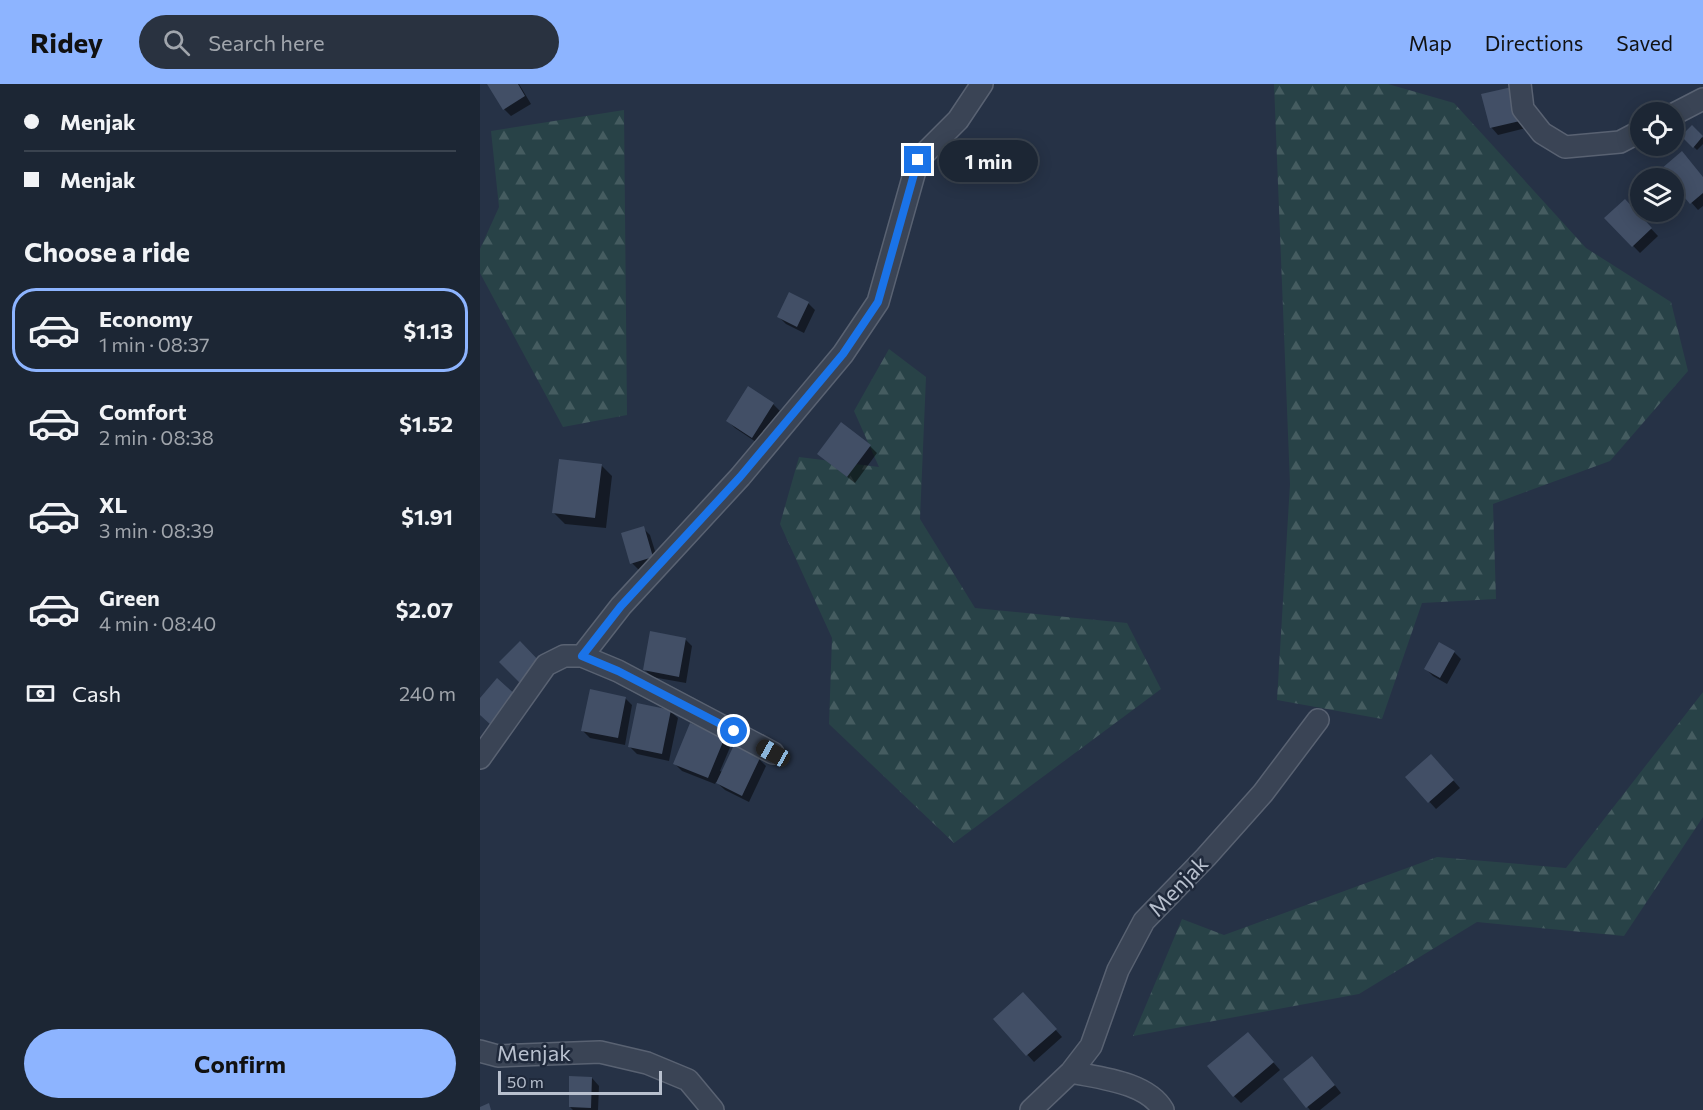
<!DOCTYPE html>
<html lang="en">
<head>
<meta charset="utf-8">
<style>
  body { margin:0; font-family:Commissioner,sans-serif; background:#293240; color:#f1f3f6; height:100vh; display:flex; flex-direction:column; font-size:22px; white-space:nowrap }
  * { box-sizing:border-box; margin:0 }
  p { font-size:20px; color:#a0a5ac }
  .icon { flex:none; width:33px; height:33px; fill:none; stroke:currentColor; stroke-width:2; stroke-linecap:round; stroke-linejoin:round }
  .map { position:relative; flex:1; overflow:hidden }
  .drawer { display:flex; flex-direction:column; background:#1c2634; width:480px }
  .drawer>* { flex:none }
  .guide { display:grid; align-content:center; height:132px; padding:0 24px; background:#1c2634 }
  .tools { position:absolute; left:1150px; top:18px; display:grid; gap:12px }
  .tools a { display:grid; place-items:center; width:54px; height:54px; border-radius:50%; background:#1c2634; box-shadow:0 3px 15px #0003,0 0 0 2px #3a434f; font-size:30px }
  .scale { position:absolute; left:18px; bottom:15px; width:164px; box-sizing:border-box; padding-left:6px; border:3px solid #b8c0ce; border-top:0; font-size:16px; line-height:21px; white-space:nowrap; color:#b8c0ce; -webkit-text-stroke:4px #1f293b; paint-order:stroke }
  .end { position:absolute; width:27px; height:27px; margin:-14px; border:8px solid #1a73e8; background:#fff; box-shadow:0 0 0 3px #fff }
  .from { border-radius:50% }
  .bubble { position:absolute; height:42px; border-radius:21px; background:#1c2634; box-shadow:0 3px 15px #0003,0 0 0 2px #3a434f; font-size:20px; font-weight:700; line-height:42px; text-align:center }
  .car { position:absolute; width:18px; height:36px; margin:-18px -9px; border-radius:8px; box-shadow:0 0 4px 2px #0007; background:linear-gradient(#222 24%,#8ab4d8 0 40%,#222 0 76%,#8ab4d8 0 86%,#222 0) }
  .guide b { display:flex; align-items:center; gap:21px; height:57px; font-size:22px }
  .guide b+b { border-top:2px solid #3a434f }
  .guide i { width:15px; height:15px; background:#f1f3f6 }
  ul { padding:0; list-style:none }
  li { display:flex; align-items:center; gap:18px; height:84px; margin:0 12px 9px; padding:0 12px; border:3px solid transparent; border-radius:24px }
  li div { flex:1 }
  li b { display:block; font-size:22px }
  li em { font-style:normal; font-weight:700 }
  li.on { border-color:#8db4ff }
  li>.icon { width:54px; height:54px; stroke-width:1.5 }
  h2 { padding:0 24px; font-size:27px; line-height:72px }
  .pay { display:flex; align-items:center; gap:15px; height:66px; padding:0 24px; font-size:22px }
  .pay p { margin-inline-start:auto }
  .action { display:flex; gap:12px; margin-top:auto; padding:12px 24px }
  .action a { flex:1; height:69px; border-radius:36px; background:#8db4ff; color:#111; font-size:24px; font-weight:700; line-height:69px; text-align:center }
  header { display:flex; align-items:center; gap:36px; box-sizing:border-box; height:84px; padding:0 30px; background:#8db4ff; color:#111 }
  header strong { font-size:28px }
  nav { display:flex; gap:33px; margin-inline-start:auto; font-size:21px }
  .search { width:420px; height:54px; background:#293240; display:flex; align-items:center; gap:15px; box-sizing:border-box; padding:0 21px; border-radius:33px; color:#a0a5ac; font-size:22px }
  main { display:flex; flex:1; min-height:0 }
  .map>svg:first-child { display:block }
</style>
</head>
<body>
<header>
<strong>Ridey</strong>
<div class="search"><svg class="icon" aria-label="search" viewBox="0 0 24 24"><circle cx="10" cy="10" r="6"/><path d="M15 15l6 6"/></svg>Search here</div>
<nav><a>Map</a><a>Directions</a><a>Saved</a></nav>
</header>
<main>
<section class="drawer">
<div class="guide">
<b><i class="from"></i>Menjak</b>
<b><i></i>Menjak</b>
</div>
<h2>Choose a ride</h2>
<ul>
<li class="on"><svg class="icon" aria-label="car" viewBox="0 0 24 24"><path d="M5 17H2v-5l4-1 3-4h7l3 4 3 1v5h-3M9 17h6M6 11h13"/><circle cx="7" cy="17" r="2"/><circle cx="17" cy="17" r="2"/></svg><div><b>Economy</b><p>1 min · 08:37</p></div><em>$1.13</em></li>
<li><svg class="icon" aria-label="car" viewBox="0 0 24 24"><path d="M5 17H2v-5l4-1 3-4h7l3 4 3 1v5h-3M9 17h6M6 11h13"/><circle cx="7" cy="17" r="2"/><circle cx="17" cy="17" r="2"/></svg><div><b>Comfort</b><p>2 min · 08:38</p></div><em>$1.52</em></li>
<li><svg class="icon" aria-label="car" viewBox="0 0 24 24"><path d="M5 17H2v-5l4-1 3-4h7l3 4 3 1v5h-3M9 17h6M6 11h13"/><circle cx="7" cy="17" r="2"/><circle cx="17" cy="17" r="2"/></svg><div><b>XL</b><p>3 min · 08:39</p></div><em>$1.91</em></li>
<li><svg class="icon" aria-label="car" viewBox="0 0 24 24"><path d="M5 17H2v-5l4-1 3-4h7l3 4 3 1v5h-3M9 17h6M6 11h13"/><circle cx="7" cy="17" r="2"/><circle cx="17" cy="17" r="2"/></svg><div><b>Green</b><p>4 min · 08:40</p></div><em>$2.07</em></li>
</ul>
<div class="pay"><svg class="icon" aria-label="cash" viewBox="0 0 24 24"><path d="M3 7h18v10H3z"/><circle cx="12" cy="12" r="2"/></svg>Cash<p>240 m</p></div>
<div class="action"><a>Confirm</a></div>
</section>
<div class="map">
<svg width="1223" height="1026" viewBox="0 0 1223 1026">
  <defs>
    <pattern id="forest-firs" width="22" height="20" patternUnits="userSpaceOnUse" patternTransform="scale(1.5)"><rect width="22" height="20" fill="#284247"/><path d="M5 1l3.5 6h-7zM16 11l3.5 6h-7z" fill="#455c60"/></pattern>
  </defs>
  <rect width="100%" height="100%" fill="#263246"/>
  <path fill="url(#forest-firs)" d="M794,0H908L974,19L1106,164L1191,218L1208,287L1130,377L1013,420L1016,515L942,519L902,635L797,616L810,400Z
    M144,26L147,331L83,343L0,189V165L19,123L11,47Z
    M409,265L446,293L440,435L495,524L647,539L681,605L474,759L349,640L352,554L300,440L319,373L399,383L374,327Z
    M1223,608V733L1144,852L997,838L879,910L653,952L702,835L744,851L957,773L1086,784Z"/>
  <path fill="#0007" d="M8,0H39L51,20L31,32L24,25Z
    M1031,4L1046,44L1018,51L1011,43Z
    M1212,43L1223,54V60L1217,66L1203,52Z
    M1183,85L1223,93V122L1218,126L1194,99V94H1190Z
    M1145,117L1178,152L1160,169L1126,134Z
    M328,219L335,226L324,249L306,240L299,233Z
    M293,320L300,327L279,360L255,344L248,337Z
    M390,362L397,369L375,399L347,377Z
    M121,381L132,392L126,444L85,440L74,429Z
    M163,444L170,451L179,480L159,486L152,479Z
    M205,555L212,562L206,599L172,593L165,586Z
    M974,568L981,575L967,600L953,592L946,585Z
    M145,614L152,621L145,661L110,654L103,647Z
    M190,627L198,634L189,677L157,670L150,663Z
    M244,654L251,661L240,687L243,688L279,675L286,682L269,718L245,706L236,698L235,700L202,687L195,680Z
    M958,679L980,704L956,725L927,693Z
    M550,917L582,953L554,978L515,935Z
    M775,957L800,986L761,1019L754,1012Z
    M839,981L861,1009L840,1026H830L805,995Z
    M112,994L119,1002L118,1026H93L90,1023Z"/>
  <path fill="#424f66" d="M7,0H38L45,12L23,26Z
    M1032,3L1040,37L1010,44L1001,10Z
    M1212,41L1223,52L1213,64L1201,52Z
    M1202,67L1223,93V109L1210,120L1194,101V94H1188L1181,85Z
    M1145,115L1172,144L1152,163L1124,134Z
    M309,208L329,218L317,243L297,233Z
    M268,302L294,319L272,354L246,337Z
    M361,338L391,361L367,393L337,370Z
    M79,375L122,380L115,434L72,429Z
    M164,442L173,473L150,480L141,449Z
    M170,547L206,554L199,593L163,586Z
    M40,557L62,580L41,600L19,578Z
    M959,558L975,567L960,594L944,585Z
    M17,594L37,612L11,641L0,631V614Z
    M110,605L146,613L138,654L101,647Z
    M157,619L191,626L182,670L148,663Z
    M210,639L245,653L228,694L193,680Z
    M254,661L280,674L262,712L236,699Z
    M951,670L974,696L948,719L925,693Z
    M543,908L577,945L546,972L513,935Z
    M768,948L794,978L753,1013L727,982Z
    M832,972L855,1001L826,1024L803,995Z
    M89,992L112,993L111,1024L89,1023Z
    M9,1019L11,1026H0V1023Z"/>
  <g fill="none" stroke-linecap="round" stroke-linejoin="round">
    <defs>
      <path id="street" d="M1040,0L1043,25L1062,49L1085,63L1140,58L1161,47
        M1194,30L1223,15
        M102,572L141,522L260,393L363,270L398,218L438,76L478,36L502,0
        M0,674L66,581L84,572H102L138,587L293,669
        M0,967L18,972L120,968L167,979L208,996L233,1026
        M591,988C619,994 667,998 683,1026
        M551,1026L591,988L611,962L638,886L664,837L726,773L783,709L838,636"/>
    </defs>
    <use href="#street" stroke="#596272" stroke-width="24"/>
    <use href="#street" stroke="#3a4455" stroke-width="21"/>
  </g>
  <g fill="none" stroke-linecap="round" stroke-linejoin="round">
    <path stroke="#1a73e8" stroke-width="8" d="M254,647L138,587L102,572L141,522L260,393L363,270L398,218L438,76"/>
  </g>
  <g text-anchor="middle" stroke-width="5" stroke-linejoin="round" paint-order="stroke">
    <g font-size="22" fill="#b8c0ce" stroke="#1f293b">
      <text transform="translate(698 802) rotate(-46)" y="8">Menjak</text>
      <text x="54" y="977">Menjak</text>
    </g>
  </g>
</svg>
<div class="tools">
<a><svg class="icon" aria-label="locate" viewBox="0 0 24 24"><circle cx="12" cy="12" r="6"/><path d="M12 2v4M12 18v4M2 12h4M18 12h4"/></svg></a>
<a><svg class="icon" aria-label="layers" viewBox="0 0 24 24"><path d="M12 4l9 5-9 5-9-5zM3 14l9 5 9-5"/></svg></a>
</div>
<div class="scale">50 m</div>
<i class="end from" style="left:254px;top:647px"></i>
<i class="end" style="left:438px;top:76px"></i>
<div class="bubble" style="left:459px;top:56px;width:99px">1 min</div>
<i class="car" style="left:293px;top:669px;rotate:299deg"></i>
</div>
</main>
</body>
</html>
